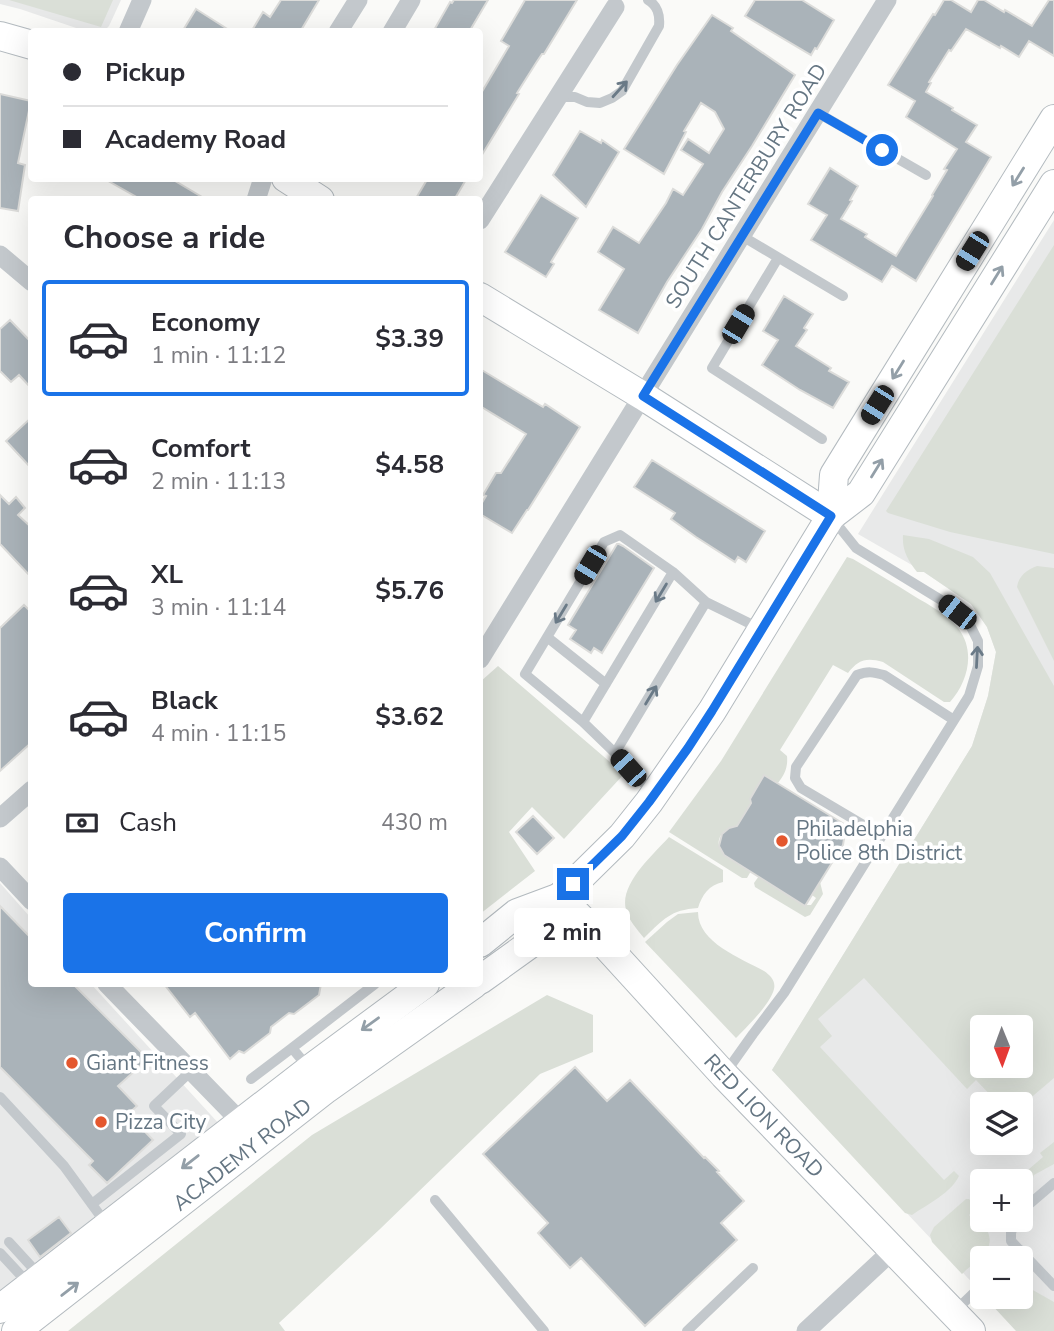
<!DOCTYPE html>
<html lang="en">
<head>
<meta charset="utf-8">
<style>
  body { margin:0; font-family:"Nunito Sans",sans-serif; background:#f7f7f7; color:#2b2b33; height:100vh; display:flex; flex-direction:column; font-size:26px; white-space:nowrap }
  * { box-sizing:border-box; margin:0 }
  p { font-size:23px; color:#7c7c81 }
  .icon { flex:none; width:38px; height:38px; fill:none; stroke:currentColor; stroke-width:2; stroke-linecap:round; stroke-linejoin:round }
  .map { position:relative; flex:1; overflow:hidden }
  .drawer { position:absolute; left:28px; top:196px; width:455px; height:791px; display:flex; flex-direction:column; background:#fff; border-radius:7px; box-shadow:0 7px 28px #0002 }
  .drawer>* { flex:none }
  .hud { position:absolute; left:28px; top:28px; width:455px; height:154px; border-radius:7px; box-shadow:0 7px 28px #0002; display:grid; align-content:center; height:154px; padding:0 35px; background:#fff }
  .needle { width:46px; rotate:179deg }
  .fabs { position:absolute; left:970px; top:1015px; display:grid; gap:14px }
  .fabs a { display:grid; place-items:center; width:63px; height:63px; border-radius:7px; background:#fff; box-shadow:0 7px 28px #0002; font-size:35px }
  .end { position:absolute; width:32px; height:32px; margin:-16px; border:9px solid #1a73e8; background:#fff; box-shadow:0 0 0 4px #fff }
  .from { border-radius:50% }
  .bubble { position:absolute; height:49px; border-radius:7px; background:#fff; box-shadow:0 7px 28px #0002; font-size:23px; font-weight:700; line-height:49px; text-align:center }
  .car { position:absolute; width:21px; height:42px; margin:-21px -10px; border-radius:9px; box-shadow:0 0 5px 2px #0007; background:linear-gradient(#222 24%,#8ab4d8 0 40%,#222 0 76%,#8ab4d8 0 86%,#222 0) }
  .hud b { display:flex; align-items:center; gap:24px; height:66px; font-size:26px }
  .hud b+b { border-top:2px solid #e1e1e2 }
  .hud i { width:18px; height:18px; background:#2b2b33 }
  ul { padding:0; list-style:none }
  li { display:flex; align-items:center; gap:21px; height:116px; margin:0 14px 10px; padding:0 21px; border:4px solid transparent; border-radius:7px }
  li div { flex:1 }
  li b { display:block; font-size:26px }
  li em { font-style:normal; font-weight:700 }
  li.on { border-color:#1a73e8 }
  li>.icon { width:63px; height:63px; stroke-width:1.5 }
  h2 { padding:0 35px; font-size:32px; line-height:84px }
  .pay { display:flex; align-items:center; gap:18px; height:77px; padding:0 35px; font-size:26px }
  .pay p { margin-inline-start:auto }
  .primary-button { display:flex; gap:14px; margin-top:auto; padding:14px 35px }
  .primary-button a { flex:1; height:80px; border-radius:7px; background:#1a73e8; color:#fff; font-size:28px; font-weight:700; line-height:80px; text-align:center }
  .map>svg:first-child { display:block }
</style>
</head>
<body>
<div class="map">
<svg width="1054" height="1331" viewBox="0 0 1054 1331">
  <rect width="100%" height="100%" fill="#fafaf8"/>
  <path fill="#e8e9e9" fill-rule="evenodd" d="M0,0H121L109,26L103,32L85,31L20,9L0,4Z
    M1054,220V1331H1018L985,1297H1020V1258H982V1293L772,1070L972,746L988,696L996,652L987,627L971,604L924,572L858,534ZM982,1027H1020V1066H982ZM982,1104H1020V1143H982ZM982,1181H1020V1220H982Z
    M0,883L31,918L32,984H91L221,1126L0,1297Z"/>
  <path fill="#dadfd7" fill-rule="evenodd" d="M9,0H113L101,27Z
    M1054,245V554L950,532L888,513L886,511Z
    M903,535L929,539L973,557L990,573L1054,686V1078L1020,1107V1104H999L976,1080L967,1089L864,978L818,1019L832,1036L820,1047L944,1180L954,1171L959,1176C951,1193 928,1204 912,1215L905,1213L772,1070L972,746L988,696L996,652L987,627L971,604L924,572H917C908,560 902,551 903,535ZM982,1027H1020V1066H982Z
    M847,557L853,559C873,571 894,583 914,596C929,605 947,614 958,628C976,651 968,682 950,702H944L883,662C866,657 858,660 848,673L833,665L780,750L787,756C788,767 785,774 778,783L764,775L750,799L751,803L736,827C730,828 725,829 721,835C710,854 740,863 751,871L747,878H742L669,832L721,761Z
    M1037,566L1054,568V661L1017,587C1019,575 1027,570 1037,566Z
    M498,666L624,774L564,839L532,807L509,832L535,871L480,914V682Z
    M669,837L723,870V882C709,885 702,895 698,908C670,910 664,919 644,938C637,929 629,921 626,910C619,884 653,855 669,837Z
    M759,876L807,905H811L816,898L812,895L820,882L823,894L810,915L805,917L755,887L754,883Z
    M698,912C698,943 741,958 764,971C770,975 776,981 774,989C771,1003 747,1027 736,1038L645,942L667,922L678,914Z
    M547,995L593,1015V1052L540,1074L380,1229L279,1323L285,1331H68L312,1135Z
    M1054,1142V1164L1034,1175L1033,1178L1020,1190V1181H1015L1043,1157L1040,1153Z
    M966,1199H969L977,1207L969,1215L978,1225L982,1221C1001,1249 981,1255 962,1274L932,1242L930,1235L934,1227Z
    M1020,1289H1031L1054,1302V1331H1016L990,1303L998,1297H1020Z"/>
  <path fill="#aab3b9" stroke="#dcdcda" stroke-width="2" d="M281,0H319L300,32H251L263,12L270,17Z
    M454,0H488L469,32H433L450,2L452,3Z
    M525,0H577L544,54H542L536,63L517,93L519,94L480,158V95L509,46L501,41Z
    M755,0H802L834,20L817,49L815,48L811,55L745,16Z
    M944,0H951L971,12L978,0H984L1004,12L1005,10L1032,26L1049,0H1054V56L1029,41L1019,57L1001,46L1000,48L966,29L951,51L949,50L929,82L931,83L926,92L953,108L952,110L977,125L966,142L991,157L916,281L892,266L882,282L811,240L827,215L808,204L830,168L858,186L850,200L852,201L841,219L867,234L865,237L896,256L933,196L932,195L947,170L944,169L957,149L906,117L915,101L888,85L933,14L935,15Z
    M196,9L232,32H182Z
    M712,15L733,28L731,31L795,75L752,146L722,192L702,229L667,282L638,333L599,310L624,269L598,252L613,227L639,243L666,203L673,189L683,195L703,164L681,150L688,139L709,153L724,129L715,112L701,103L684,131L686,132L664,174L624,149L677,65Z
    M0,94L31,101L18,163L25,165L18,211L0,208Z
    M580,131L601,143L602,140L619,152L586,207L553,175Z
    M103,178H170L207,200H142Z
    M428,178H467L454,200H415Z
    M541,195L578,218L551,262L554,264L546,277L505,252Z
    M784,296L813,314L804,328L807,330L796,346L831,368L829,371L849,382L833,408L800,390L762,365L778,340L763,331Z
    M10,320L32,343V389L19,375L11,382L0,371V329Z
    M480,369L543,407L545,404L580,427L528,510H527L512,533L480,514V506L486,496L483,495L496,473H501L526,434L480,406Z
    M32,417V469L6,441Z
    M652,460L765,531L746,562L738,557L735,562L696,537L671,519L675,513L634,487Z
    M0,495L9,504L16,497L25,508L18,515L32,528V578L0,544Z
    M617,544H619L623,546L654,568L602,653L594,648L591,653L570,639L576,630L568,625Z
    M24,605L32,613V742L0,771V628Z
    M764,775L844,824L840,831L844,839L843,845L805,906L724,855L719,846L722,834L729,828L737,826L751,803L750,799Z
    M533,816L554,838L537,854L516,832Z
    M0,906L32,939V984H73L148,1059L118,1086L137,1106L128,1114L153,1140L107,1183L89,1165L93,1161L0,1067Z
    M164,984H321L319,995L294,1014L289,1013L271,1027L270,1033L244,1053L239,1051L230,1059L195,1013L190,1017Z
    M575,1067L607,1101L630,1080L704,1158L705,1157L719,1171L717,1172L744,1201L721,1223L737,1240L645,1326L581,1258L570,1268L538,1233L548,1223L483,1154Z
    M59,1217L71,1233L40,1257L28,1240Z"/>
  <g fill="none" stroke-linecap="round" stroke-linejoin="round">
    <defs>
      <g id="secondary">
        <path d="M0,36L32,45"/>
        <path d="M286,178L320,200"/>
        <path d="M480,297L643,396L831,516"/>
        <path d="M831,516L834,475L1054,119"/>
        <path id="s1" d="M560,897L588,926L724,1075L971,1331"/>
        <path d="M480,943L517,913L560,897"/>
        <path d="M480,980L537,939L560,897L622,836L649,802L712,711L831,516L861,493L1054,184"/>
        <path d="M0,1309L310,1069L425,984"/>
        <path id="s2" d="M16,1331L326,1089L474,984"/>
      </g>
    </defs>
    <use href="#secondary" stroke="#b3babf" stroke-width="30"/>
    <path stroke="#c3c8cc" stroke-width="10" d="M558,97H575L587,102L600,103L612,98L622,91L659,26C660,15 658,6 648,0
      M818,113L926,175
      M742,236L843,296
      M778,258L712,368L822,439
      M547,637L606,684
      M583,722L525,674L604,542L620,535L673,572
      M615,753L706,602
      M654,791L641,781L615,753L583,722L673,572L706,602L761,629
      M882,836L801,788L795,778L796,767L857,675C868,671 873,672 884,675L954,720
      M307,1066L292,1048L375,984
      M726,1072L753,1034L784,993L969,696L978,666V641L968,621L946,603L856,548L832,518
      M251,1079L292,1048
      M0,1097L64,1166L107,1225
      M435,1200L544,1331
      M92,1204L181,1134L154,1106L191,1071
      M1020,1212L1054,1183
      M1015,1220L1011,1233V1241L1054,1286
      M9,1242L41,1277
      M0,1253L28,1283
      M1009,1258L1019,1249
      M956,1310L982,1285
      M687,1331L753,1268"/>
    <path stroke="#c3c8cc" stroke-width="19" d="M128,32L142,0
      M338,32L358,0
      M392,32L411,0
      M256,200L263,178
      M480,220L615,7
      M0,255L32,282
      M480,659L887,0
      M0,818L32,790
      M0,867L32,901
      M107,984L241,1122L247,1131
      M806,1331L892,1251"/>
    <use href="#secondary" stroke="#fff" stroke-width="28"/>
  </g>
  <defs><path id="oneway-shaft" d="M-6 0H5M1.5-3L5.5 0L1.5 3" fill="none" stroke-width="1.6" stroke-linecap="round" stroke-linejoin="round" transform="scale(1.75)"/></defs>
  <g stroke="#6a7a87">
    <use href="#oneway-shaft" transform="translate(620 89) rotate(-48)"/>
    <use href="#oneway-shaft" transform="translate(661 593) rotate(121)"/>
    <use href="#oneway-shaft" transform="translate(561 614) rotate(121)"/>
    <use href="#oneway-shaft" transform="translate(977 657) rotate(-87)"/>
    <use href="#oneway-shaft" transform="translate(651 695) rotate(-59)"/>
  </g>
  <g stroke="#939fa8">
    <use href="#oneway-shaft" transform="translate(1018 177) rotate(122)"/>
    <use href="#oneway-shaft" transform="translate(997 275) rotate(-58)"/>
    <use href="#oneway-shaft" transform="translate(898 370) rotate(122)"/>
    <use href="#oneway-shaft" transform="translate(877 468) rotate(-58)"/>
    <use href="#oneway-shaft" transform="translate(370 1024) rotate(144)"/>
    <use href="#oneway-shaft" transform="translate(190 1162) rotate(142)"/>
    <use href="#oneway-shaft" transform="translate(70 1289) rotate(-38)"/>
  </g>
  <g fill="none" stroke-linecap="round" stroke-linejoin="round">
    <path stroke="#1a73e8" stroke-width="9" d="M573,884L622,836L649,802L688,748L712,711L831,516L643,396L818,113L882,150"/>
  </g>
  <g fill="#e4572e" stroke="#fff" stroke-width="2.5">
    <circle cx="782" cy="841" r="7"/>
    <circle cx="72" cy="1063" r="7"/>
    <circle cx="101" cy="1122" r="7"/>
  </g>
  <g text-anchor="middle" stroke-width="7" stroke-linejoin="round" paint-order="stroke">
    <g font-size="21" fill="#657683" stroke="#fff">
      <text transform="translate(746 186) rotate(-58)" y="7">SOUTH CANTERBURY ROAD</text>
      <text dy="7" stroke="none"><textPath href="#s1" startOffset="299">RED LION ROAD</textPath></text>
      <text dy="7" stroke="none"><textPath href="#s2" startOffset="287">ACADEMY ROAD</textPath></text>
    </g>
    <g font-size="21" fill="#657683" stroke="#fff" text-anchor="start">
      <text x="796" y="836">Philadelphia<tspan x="796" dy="24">Police 8th District</tspan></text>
      <text x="86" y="1070">Giant Fitness</text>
      <text x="115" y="1129">Pizza City</text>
    </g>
  </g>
</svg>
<div class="fabs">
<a><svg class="needle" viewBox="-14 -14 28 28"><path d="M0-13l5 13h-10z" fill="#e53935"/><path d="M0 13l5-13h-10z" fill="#7c7c81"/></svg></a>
<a><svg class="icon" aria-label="layers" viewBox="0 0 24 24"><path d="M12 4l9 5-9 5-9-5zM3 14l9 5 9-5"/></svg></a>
<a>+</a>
<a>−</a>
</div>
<i class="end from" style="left:882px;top:150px"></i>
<i class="end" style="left:573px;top:884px"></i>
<div class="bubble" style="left:514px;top:908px;width:116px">2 min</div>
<i class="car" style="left:972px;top:251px;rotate:212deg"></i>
<i class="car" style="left:738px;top:324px;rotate:31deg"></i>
<i class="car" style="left:877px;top:405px;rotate:212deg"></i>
<i class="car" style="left:590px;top:565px;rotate:211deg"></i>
<i class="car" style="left:957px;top:612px;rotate:308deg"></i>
<i class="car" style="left:628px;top:768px;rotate:318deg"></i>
<div class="hud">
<b><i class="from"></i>Pickup</b>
<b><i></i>Academy Road</b>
</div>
<section class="drawer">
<h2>Choose a ride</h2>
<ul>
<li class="on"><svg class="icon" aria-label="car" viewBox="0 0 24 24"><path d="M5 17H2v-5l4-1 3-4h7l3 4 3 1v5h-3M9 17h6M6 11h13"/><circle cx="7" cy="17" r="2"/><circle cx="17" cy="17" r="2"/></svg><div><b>Economy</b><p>1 min · 11:12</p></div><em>$3.39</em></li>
<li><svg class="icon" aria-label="car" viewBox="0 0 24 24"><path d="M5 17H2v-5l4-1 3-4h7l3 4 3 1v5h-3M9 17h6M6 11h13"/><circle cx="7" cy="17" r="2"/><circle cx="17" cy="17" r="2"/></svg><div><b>Comfort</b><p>2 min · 11:13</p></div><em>$4.58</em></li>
<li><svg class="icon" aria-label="car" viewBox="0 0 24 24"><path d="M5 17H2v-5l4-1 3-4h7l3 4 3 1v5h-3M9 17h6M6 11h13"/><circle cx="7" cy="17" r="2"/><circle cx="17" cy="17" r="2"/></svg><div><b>XL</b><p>3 min · 11:14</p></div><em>$5.76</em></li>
<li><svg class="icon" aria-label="car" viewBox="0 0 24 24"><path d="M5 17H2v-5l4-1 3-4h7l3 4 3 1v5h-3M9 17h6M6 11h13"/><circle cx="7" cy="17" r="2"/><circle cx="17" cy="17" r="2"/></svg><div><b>Black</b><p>4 min · 11:15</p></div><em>$3.62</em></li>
</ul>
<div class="pay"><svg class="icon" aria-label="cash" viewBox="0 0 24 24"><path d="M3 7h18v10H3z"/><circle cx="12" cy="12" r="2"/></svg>Cash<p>430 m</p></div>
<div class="primary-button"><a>Confirm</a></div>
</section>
</div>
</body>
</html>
